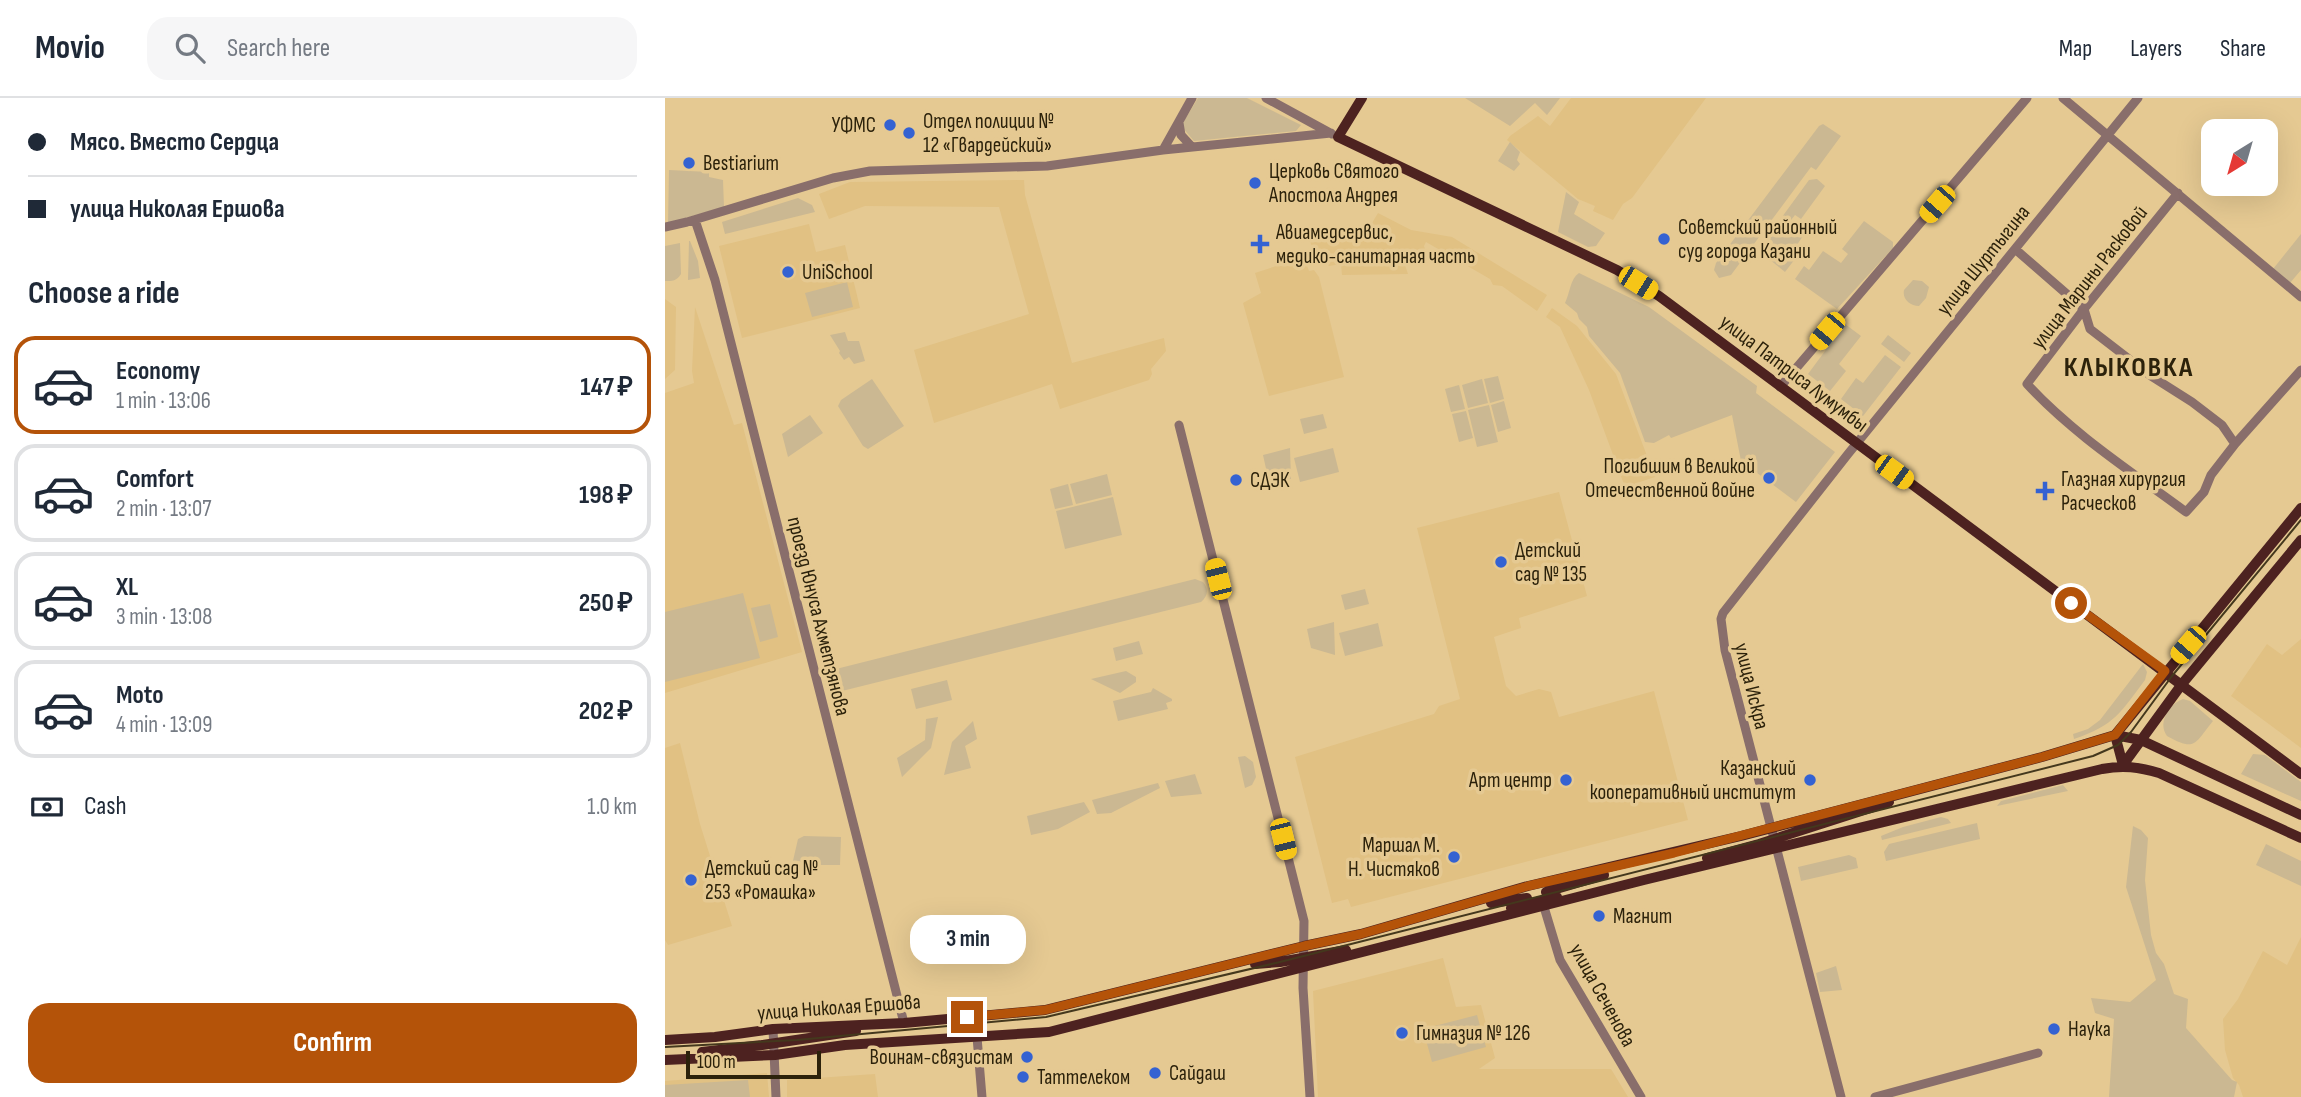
<!DOCTYPE html>
<html lang="en">
<head>
<meta charset="utf-8">
<style>
  body { margin:0; font-family:"Sofia Sans Condensed",sans-serif; background:#f6f6f7; color:#1f2937; height:100vh; display:flex; flex-direction:column; font-size:26px; white-space:nowrap }
  * { box-sizing:border-box; margin:0 }
  p { font-size:23px; color:#747a83 }
  .icon { flex:none; width:38px; height:38px; fill:none; stroke:currentColor; stroke-width:2; stroke-linecap:round; stroke-linejoin:round }
  .map { position:relative; flex:1; overflow:hidden }
  .sheet { display:flex; flex-direction:column; background:#fff; width:665px }
  .sheet>* { flex:none }
  .guide { display:grid; align-content:center; height:154px; padding:0 28px; background:#fff }
  .needle { width:46px; rotate:217deg }
  .controls { position:absolute; left:1536px; top:21px; display:grid; gap:14px }
  .controls a { display:grid; place-items:center; width:77px; height:77px; border-radius:14px; background:#fff; box-shadow:0 7px 28px #0002; font-size:35px }
  .scale { position:absolute; left:21px; bottom:18px; width:135px; box-sizing:border-box; padding-left:7px; border:4px solid #2c220b; border-top:0; font-size:19px; line-height:24px; white-space:nowrap; color:#2c220b; -webkit-text-stroke:5px #e5c992; paint-order:stroke }
  .end { position:absolute; width:32px; height:32px; margin:-16px; border:9px solid #b45309; background:#fff; box-shadow:0 0 0 4px #fff }
  .from { border-radius:50% }
  .bubble { position:absolute; height:49px; border-radius:21px; background:#fff; box-shadow:0 7px 28px #0002; font-size:23px; font-weight:700; line-height:49px; text-align:center }
  .car { position:absolute; width:21px; height:42px; margin:-21px -10px; border-radius:9px; box-shadow:0 0 5px 2px #0007; background:linear-gradient(#f5c518 24%,#345 0 40%,#f5c518 0 76%,#345 0 86%,#f5c518 0) }
  .guide b { display:flex; align-items:center; gap:24px; height:66px; font-size:26px }
  .guide b+b { border-top:2px solid #e0e1e3 }
  .guide i { width:18px; height:18px; background:#1f2937 }
  ul { padding:0; list-style:none }
  li { display:flex; align-items:center; gap:21px; height:98px; margin:0 14px 10px; padding:0 14px; border:4px solid #e0e1e3; border-radius:21px }
  li div { flex:1 }
  li b { display:block; font-size:26px }
  li em { font-style:normal; font-weight:700 }
  li.current { border-color:#b45309 }
  li>.icon { width:63px; height:63px; stroke-width:1.5 }
  h2 { padding:0 28px; font-size:32px; line-height:84px }
  .pay { display:flex; align-items:center; gap:18px; height:77px; padding:0 28px; font-size:26px }
  .pay p { margin-inline-start:auto }
  .button { display:flex; gap:14px; margin-top:auto; padding:14px 28px }
  .button a { flex:1; height:80px; border-radius:21px; background:#b45309; color:#fff; font-size:28px; font-weight:700; line-height:80px; text-align:center }
  header { display:flex; align-items:center; gap:42px; box-sizing:border-box; height:98px; padding:0 35px; background:#fff; border-bottom:2px solid #e0e1e3 }
  header strong { font-size:33px }
  nav { display:flex; gap:38px; margin-inline-start:auto; font-size:24px }
  .search { width:490px; height:63px; background:#f6f6f7; display:flex; align-items:center; gap:18px; box-sizing:border-box; padding:0 24px; border-radius:21px; color:#747a83; font-size:26px }
  main { display:flex; flex:1; min-height:0 }
  .map>svg:first-child { display:block }
</style>
</head>
<body>
<header>
<strong>Movio</strong>
<div class="search"><svg class="icon" aria-label="search" viewBox="0 0 24 24"><circle cx="10" cy="10" r="6"/><path d="M15 15l6 6"/></svg>Search here</div>
<nav><a>Map</a><a>Layers</a><a>Share</a></nav>
</header>
<main>
<section class="sheet">
<div class="guide">
<b><i class="from"></i>Мясо. Вместо Сердца</b>
<b><i></i>улица Николая Ершова</b>
</div>
<h2>Choose a ride</h2>
<ul>
<li class="current"><svg class="icon" aria-label="car" viewBox="0 0 24 24"><path d="M5 17H2v-5l4-1 3-4h7l3 4 3 1v5h-3M9 17h6M6 11h13"/><circle cx="7" cy="17" r="2"/><circle cx="17" cy="17" r="2"/></svg><div><b>Economy</b><p>1 min · 13:06</p></div><em>147 ₽</em></li>
<li><svg class="icon" aria-label="car" viewBox="0 0 24 24"><path d="M5 17H2v-5l4-1 3-4h7l3 4 3 1v5h-3M9 17h6M6 11h13"/><circle cx="7" cy="17" r="2"/><circle cx="17" cy="17" r="2"/></svg><div><b>Comfort</b><p>2 min · 13:07</p></div><em>198 ₽</em></li>
<li><svg class="icon" aria-label="car" viewBox="0 0 24 24"><path d="M5 17H2v-5l4-1 3-4h7l3 4 3 1v5h-3M9 17h6M6 11h13"/><circle cx="7" cy="17" r="2"/><circle cx="17" cy="17" r="2"/></svg><div><b>XL</b><p>3 min · 13:08</p></div><em>250 ₽</em></li>
<li><svg class="icon" aria-label="car" viewBox="0 0 24 24"><path d="M5 17H2v-5l4-1 3-4h7l3 4 3 1v5h-3M9 17h6M6 11h13"/><circle cx="7" cy="17" r="2"/><circle cx="17" cy="17" r="2"/></svg><div><b>Moto</b><p>4 min · 13:09</p></div><em>202 ₽</em></li>
</ul>
<div class="pay"><svg class="icon" aria-label="cash" viewBox="0 0 24 24"><path d="M3 7h18v10H3z"/><circle cx="12" cy="12" r="2"/></svg>Cash<p>1.0 km</p></div>
<div class="button"><a>Confirm</a></div>
</section>
<div class="map">
<svg width="1636" height="999" viewBox="0 0 1636 999">
  <rect width="100%" height="100%" fill="#e5c992"/>
  <path fill="#e1c183" d="M906,0H1041L967,100L958,106L948,122L928,113L930,108L913,101L842,42L845,38L873,18L885,28Z
    M359,82L360,97L407,265L499,240L501,253L486,271L487,276L484,282L395,311L387,286L269,325L249,252L364,216L334,109L200,108L164,121L154,96L185,84Z
    M713,115L746,132L787,139L882,197L872,213L837,188L828,187L825,181L761,144L759,148L762,157L739,164L743,176L677,177L676,166L664,168L649,155L645,143L707,125Z
    M144,126L151,154L180,147L195,210L77,240L54,148Z
    M639,159L644,173L649,172L654,179L679,279L604,298L578,205L596,195L590,175Z
    M0,201L11,209L10,272L0,281Z
    M30,209L69,327L77,325L137,554L0,595V295L29,285L27,273Z
    M887,210L912,228L951,276L990,379L960,389L924,292L895,229L881,219Z
    M894,394L922,498L854,520L856,530L829,539L841,588L851,598L874,591L886,594L894,619L989,593L1023,722L686,809L683,801L667,805L630,659L769,616L774,608L795,601L752,430Z
    M1636,541V650L1566,598L1602,546L1617,557Z
    M15,645L35,726L67,828L3,847L0,842V650Z
    M1636,839V999H1578L1574,987L1568,980L1560,952L1558,921L1573,901L1598,853L1622,867Z
    M778,860L791,909L816,907L830,960L814,971H946L963,999H653L648,893Z
    M102,975L104,999H0V983Z
    M210,976L213,999H122V982Z"/>
  <path fill="#cbb892" d="M533,0H582L636,27L631,33L529,43L516,28Z
    M800,0H895L882,17L870,5L845,28Z
    M1158,26L1176,38L1151,72L1146,69L1066,177L1054,180L1049,172L1051,165L1154,28Z
    M845,44L855,54L852,62L855,66L849,73L833,63Z
    M4,72L44,74V79L58,82L59,109L3,125Z
    M1152,81L1160,88L1136,121L1130,117L1123,126L1138,138L1125,157L1130,161L1120,174L1093,152L1144,82Z
    M901,94L914,104L909,116L940,135L931,148L923,149L893,134Z
    M133,100L147,107L150,114L60,136L57,124Z
    M1199,123L1228,144V150L1172,211L1130,181L1139,168L1144,172L1158,153L1176,165L1183,156L1177,151Z
    M1636,136V172L1625,185L1608,171Z
    M24,143H25L33,163L35,180L23,182Z
    M15,145L16,176C12,183 7,183 0,183V148Z
    M914,175L984,209L1092,288L1091,295L1170,354L1131,404L1076,363L1067,317L1006,340L1004,337L989,345L980,344L955,275L924,238L922,229L914,221L912,215L900,205C905,195 905,181 914,175Z
    M1248,182L1257,183L1264,189L1261,200L1254,208C1245,208 1237,201 1239,192Z
    M182,184L188,209L147,219L140,195Z
    M1180,226L1196,238L1174,266L1181,273L1165,293L1143,276Z
    M180,234L183,243H194L200,263L189,266L184,259L179,262L174,255L175,253L165,237Z
    M1223,237L1246,255L1239,264L1216,246Z
    M1220,257L1236,269L1198,318L1176,301L1191,280L1198,285Z
    M833,278L839,301L825,305L819,281Z
    M207,281L239,328L203,351L198,348L173,308L176,302Z
    M817,281L823,305L803,310L797,287Z
    M794,287L800,311L786,314L780,291Z
    M839,303L846,330L833,334L826,307Z
    M824,307L833,344L812,349L803,312Z
    M801,313L808,340L794,344L787,316Z
    M658,316L662,330L639,336L635,321Z
    M145,317L158,335L123,359L117,336Z
    M625,350L626,381L602,375L598,357Z
    M668,350L674,374L635,384L629,360Z
    M442,376L447,397L411,406L405,386Z
    M403,386L408,407L390,411L385,391Z
    M448,399L457,437L400,451L391,413Z
    M530,481L538,484C544,491 543,498 536,504L173,594L165,593L160,585L161,577L167,572Z
    M700,491L704,506L680,512L676,497Z
    M78,495L95,560L0,584V514Z
    M105,506L113,539L95,544L86,510Z
    M669,524L670,557L646,550L642,531Z
    M713,525L718,548L680,558L674,535Z
    M474,543L478,556L451,563L448,550Z
    M1478,566L1482,574L1480,582C1455,615 1450,627 1409,641L1408,636L1423,631L1435,622Z
    M461,573L471,579V584L455,595L426,581Z
    M282,582L287,602L251,611L246,591Z
    M488,590L507,601V603L501,605L503,611L453,623L448,603L486,594Z
    M1518,601L1525,603L1548,623C1529,646 1531,654 1502,638C1492,625 1504,606 1518,601Z
    M273,619L266,650L237,679L232,660L260,642L261,621Z
    M308,623L312,641L300,648L306,670L279,677L287,644Z
    M1588,656L1600,657L1636,684V703L1576,676Z
    M580,658L588,664L591,679L587,687L580,690L573,659Z
    M530,676L537,696L506,699L500,683Z
    M493,685L495,690L446,715L432,716L427,702Z
    M1398,687L1403,693L1332,708L1336,703Z
    M419,704L425,714L393,731L366,737L362,718Z
    M1276,719L1283,721L1286,725L1217,742L1216,738L1238,729Z
    M1312,725L1315,741L1221,763L1219,754L1224,746Z
    M1468,728L1476,732L1483,740L1480,782L1486,837L1491,855L1499,866L1509,896L1523,901L1521,930L1567,982L1572,984L1569,999H1444L1449,921L1430,915L1426,900L1465,904L1491,882L1461,789Z
    M139,738L176,739L175,767H127L133,741Z
    M1601,746L1636,763V788L1591,767Z
    M1184,757L1191,760L1193,770L1136,783L1133,769Z
    M1171,868L1177,892L1155,894L1151,875Z
    M812,917L821,949L767,964L758,931Z
    M83,982L85,999H0V987Z"/>
  <g fill="none" stroke-linecap="round" stroke-linejoin="round">
    <path stroke="#896e6b" stroke-width="9" d="M601,0L667,36
      M1398,0L1636,199
      M514,25L516,37L527,49
      M498,52L527,0
      M1513,95L1419,211L1362,286C1408,336 1467,374 1521,414L1539,394L1546,377L1570,346L1636,272
      M30,122L50,182L239,925
      M0,129L22,124L168,80L205,73L382,68L498,52L666,35
      M1350,151L1419,211L1425,231L1486,278L1527,304L1557,327L1570,346
      M1115,289L1362,0
      M514,327L639,823L638,890L645,999
      M879,809L895,862L976,999
      M108,931L111,999
      M312,939L317,999
      M1176,999L1060,552L1056,521L1058,515L1183,356L1473,0
      M1210,999L1373,955"/>
    <path stroke="#4d2220" stroke-width="10" d="M697,0L673,39L952,172L994,198L1636,676
      M1450,637L1636,410
      M1450,637L1458,667
      M1458,667L1517,586L1636,442
      M1042,760L1094,746L1224,704
      M881,794L939,777
      M826,805L862,800
      M846,810L892,799
      M590,866L615,864L681,852
      M0,942L50,939L108,931L239,925L380,912L639,848L696,836L863,788L1076,738L1377,659L1450,637L1476,642L1636,717
      M37,954L97,947L191,933
      M0,962L110,957L180,947L384,934L979,782L1437,671C1458,667 1474,669 1494,675L1636,740"/>
    <path stroke="#44381d" stroke-width="2" d="M0,949L132,942L381,919L615,864L1428,658L1453,647L1466,634L1507,578L1636,422"/>
  </g>
  <g fill="none" stroke-linecap="round" stroke-linejoin="round">
    <path stroke="#b45309" stroke-width="9" d="M302,919L380,912L639,848L696,836L863,788L1009,755L1377,659L1450,637L1500,573L1406,505"/>
  </g>
  <g fill="#3462d2" stroke="#e5c992" stroke-width="2.5">
    <circle cx="225" cy="27" r="7"/>
    <circle cx="244" cy="35" r="7"/>
    <circle cx="24" cy="65" r="7"/>
    <circle cx="590" cy="85" r="7"/>
    <circle cx="999" cy="141" r="7"/>
    <path d="M591.5 135.5h7v7h7v7h-7v7h-7v-7h-7v-7h7z"/>
    <circle cx="123" cy="174" r="7"/>
    <circle cx="1104" cy="380" r="7"/>
    <circle cx="571" cy="382" r="7"/>
    <path d="M1376.5 382.5h7v7h7v7h-7v7h-7v-7h-7v-7h7z"/>
    <circle cx="836" cy="464" r="7"/>
    <circle cx="901" cy="682" r="7"/>
    <circle cx="1145" cy="682" r="7"/>
    <circle cx="789" cy="759" r="7"/>
    <circle cx="26" cy="782" r="7"/>
    <circle cx="934" cy="818" r="7"/>
    <circle cx="1389" cy="931" r="7"/>
    <circle cx="737" cy="935" r="7"/>
    <circle cx="362" cy="959" r="7"/>
    <circle cx="490" cy="975" r="7"/>
    <circle cx="358" cy="979" r="7"/>
  </g>
  <g text-anchor="middle" stroke-width="7" stroke-linejoin="round" paint-order="stroke">
    <g font-size="21" fill="#2c220b" stroke="#e5c992" text-anchor="start">
      <text x="258" y="30">Отдел полиции №<tspan x="258" dy="24">12 «Гвардейский»</tspan></text>
      <text x="211" y="34" text-anchor="end">УФМС</text>
      <text x="38" y="72">Bestiarium</text>
      <text x="604" y="80">Церковь Святого<tspan x="604" dy="24">Апостола Андрея</tspan></text>
      <text x="1013" y="136">Советский районный<tspan x="1013" dy="24">суд города Казани</tspan></text>
      <text x="611" y="141">Авиамедсервис,<tspan x="611" dy="24">медико-санитарная часть</tspan></text>
      <text x="137" y="181">UniSchool</text>
      <text x="1090" y="375" text-anchor="end">Погибшим в Великой<tspan x="1090" dy="24">Отечественной войне</tspan></text>
      <text x="1396" y="388">Глазная хирургия<tspan x="1396" dy="24">Расческов</tspan></text>
      <text x="585" y="389">СДЭК</text>
      <text x="850" y="459">Детский<tspan x="850" dy="24">сад № 135</tspan></text>
      <text x="1131" y="677" text-anchor="end">Казанский<tspan x="1131" dy="24">кооперативный институт</tspan></text>
      <text x="887" y="689" text-anchor="end">Арт центр</text>
      <text x="775" y="754" text-anchor="end">Маршал М.<tspan x="775" dy="24">Н. Чистяков</tspan></text>
      <text x="40" y="777">Детский сад №<tspan x="40" dy="24">253 «Ромашка»</tspan></text>
      <text x="948" y="825">Магнит</text>
      <text x="1403" y="938">Наука</text>
      <text x="751" y="942">Гимназия № 126</text>
      <text x="348" y="966" text-anchor="end">Воинам-связистам</text>
      <text x="504" y="982">Сайдаш</text>
      <text x="372" y="986">Таттелеком</text>
    </g>
    <g font-size="21" fill="#2c220b" stroke="#e5c992">
      <text transform="translate(1318 162) rotate(-51)" y="7">улица Шуртыгина</text>
      <text transform="translate(1424 179) rotate(-52)" y="7">улица Марины Расковой</text>
      <text transform="translate(1129 275) rotate(37)" y="7">улица Патриса Лумумбы</text>
      <text transform="translate(154 518) rotate(76)" y="7">проезд Юнуса Ахметзянова</text>
      <text transform="translate(1087 588) rotate(76)" y="7">улица Искра</text>
      <text transform="translate(938 897) rotate(61)" y="7">улица Сеченова</text>
      <text transform="translate(174 909) rotate(-4)" y="7">улица Николая Ершова</text>
    </g>
    <g font-size="28" font-weight="bold" letter-spacing="2" fill="#2c220b" stroke="#e5c992">
      <text x="1464" y="278">КЛЫКОВКА</text>
    </g>
  </g>
</svg>
<div class="controls">
<a><svg class="needle" viewBox="-14 -14 28 28"><path d="M0-13l5 13h-10z" fill="#e53935"/><path d="M0 13l5-13h-10z" fill="#747a83"/></svg></a>
</div>
<div class="scale">100 m</div>
<i class="end from" style="left:1406px;top:505px"></i>
<i class="end" style="left:302px;top:919px"></i>
<div class="bubble" style="left:245px;top:817px;width:116px">3 min</div>
<i class="car" style="left:1272px;top:106px;rotate:221deg"></i>
<i class="car" style="left:973px;top:185px;rotate:122deg"></i>
<i class="car" style="left:1162px;top:233px;rotate:220deg"></i>
<i class="car" style="left:1229px;top:374px;rotate:126deg"></i>
<i class="car" style="left:553px;top:481px;rotate:346deg"></i>
<i class="car" style="left:1523px;top:547px;rotate:221deg"></i>
<i class="car" style="left:618px;top:741px;rotate:166deg"></i>
</div>
</main>
</body>
</html>
